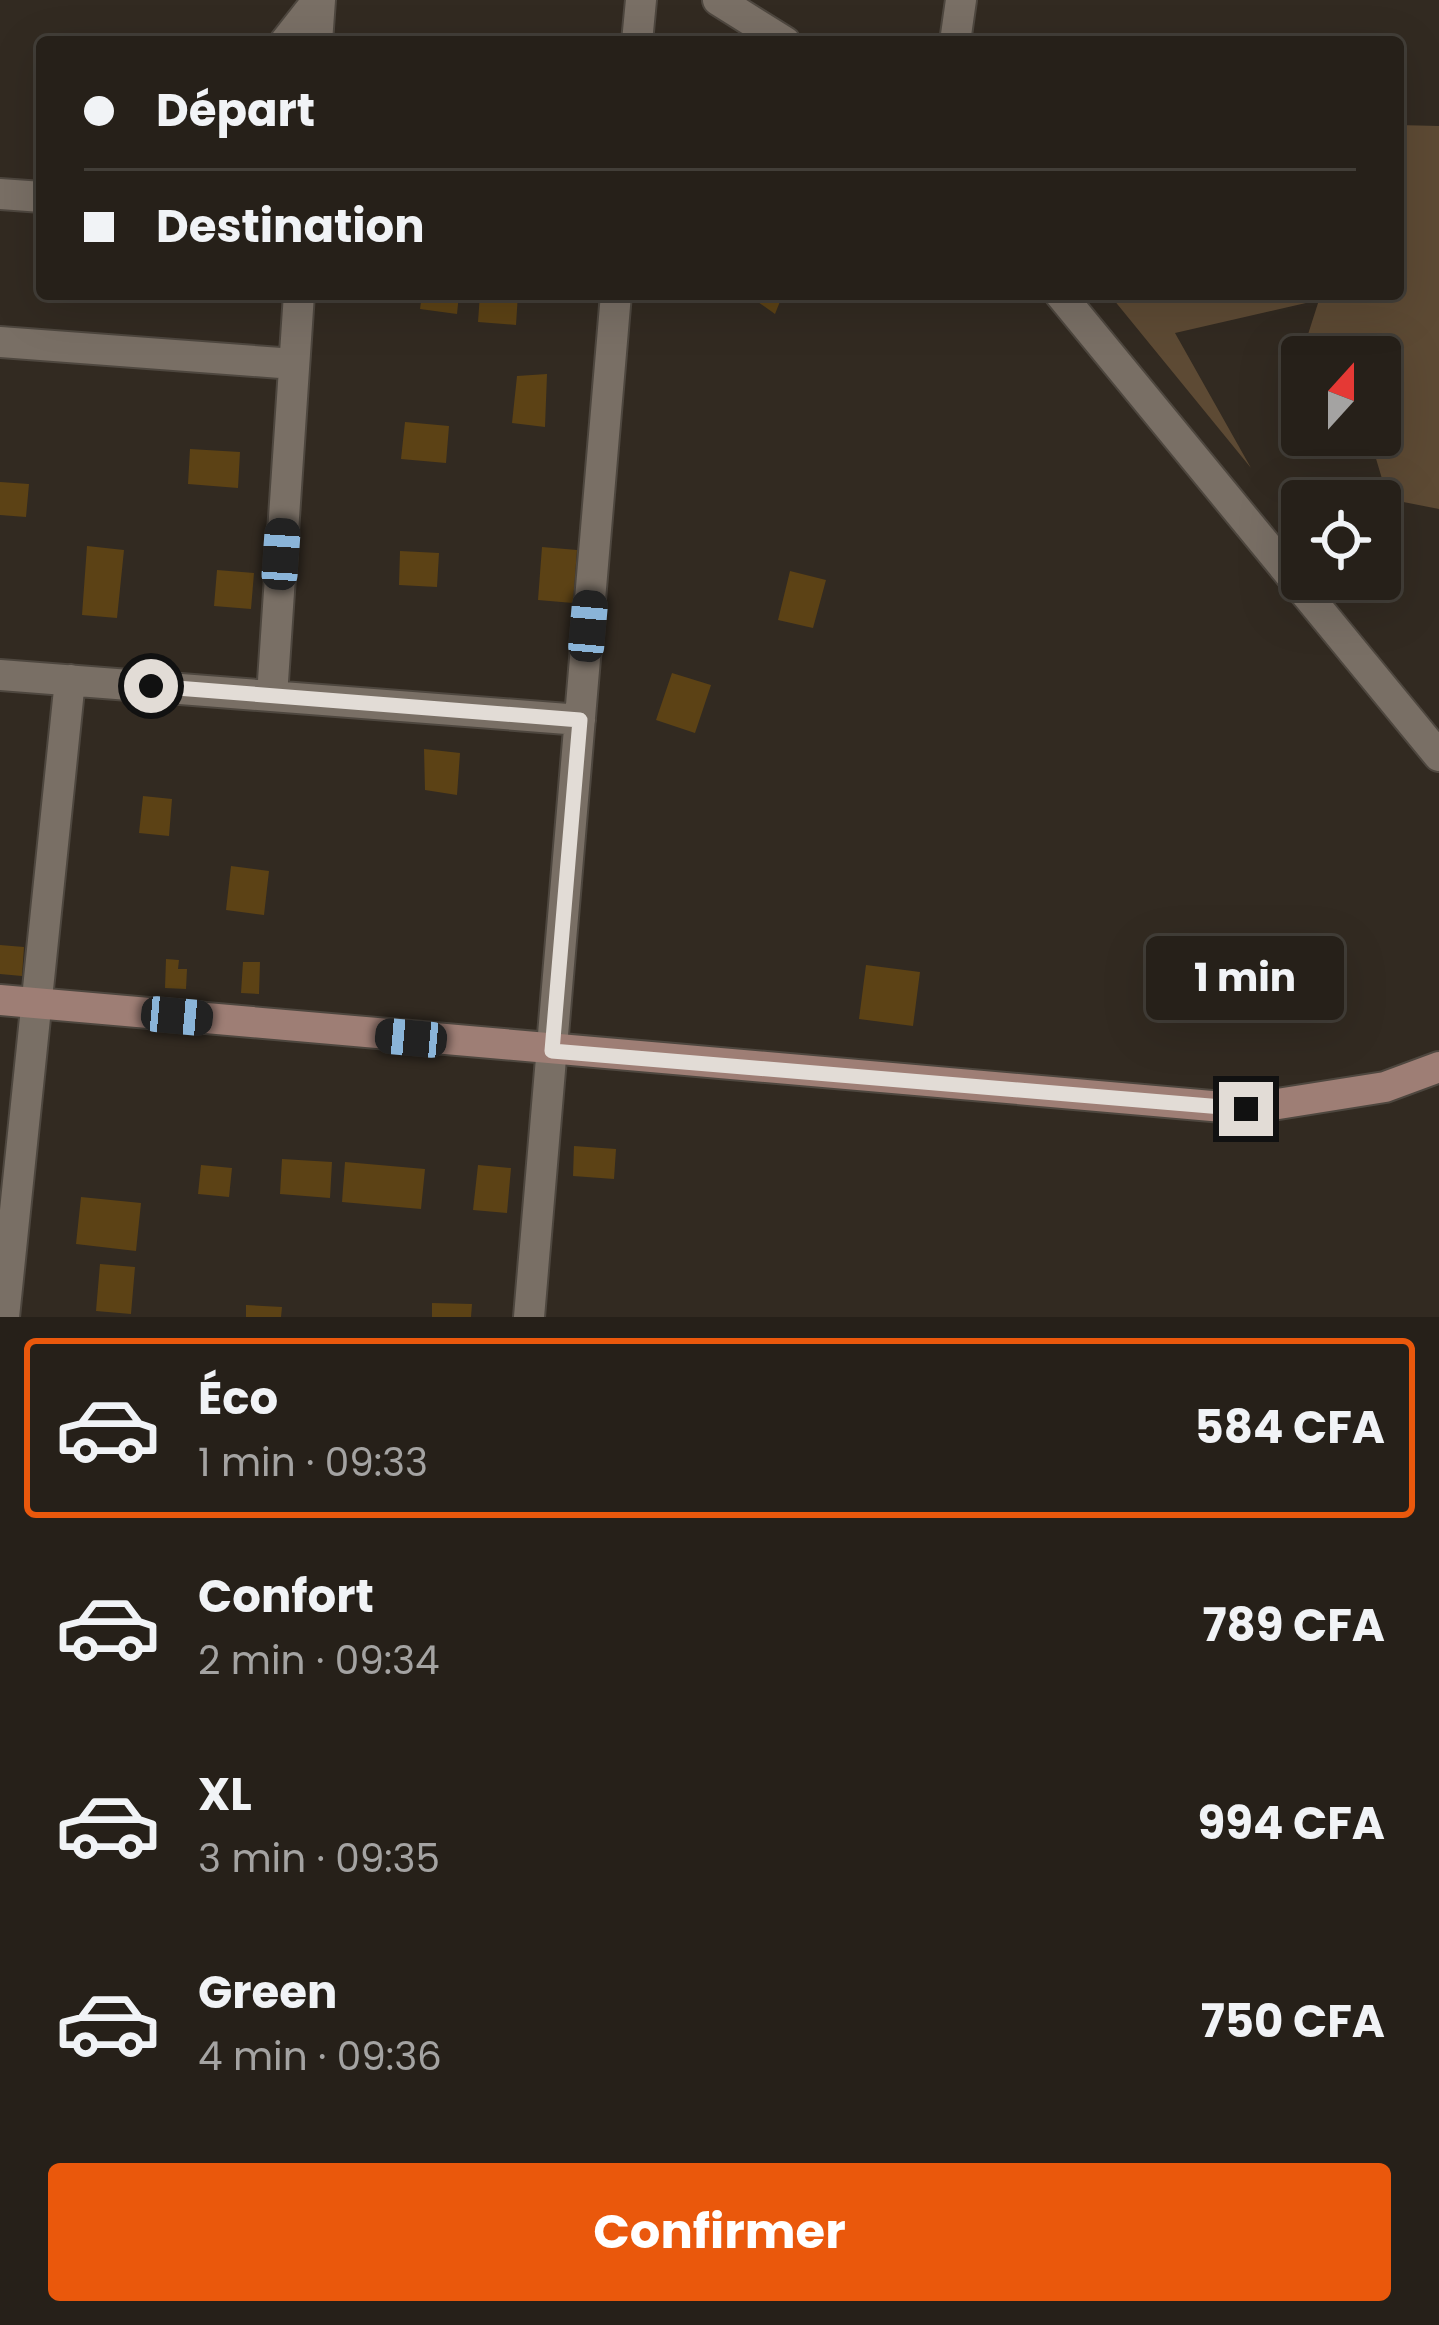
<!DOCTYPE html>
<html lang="fr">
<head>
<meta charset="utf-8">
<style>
  body { margin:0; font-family:Poppins,sans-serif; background:#2e2822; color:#f1f3f6; height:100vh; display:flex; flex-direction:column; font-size:45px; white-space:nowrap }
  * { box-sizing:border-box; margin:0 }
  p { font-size:39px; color:#a4a3a2 }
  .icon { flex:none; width:66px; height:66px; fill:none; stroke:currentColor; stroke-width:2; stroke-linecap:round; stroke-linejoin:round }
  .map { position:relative; height:1317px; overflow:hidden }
  .side { display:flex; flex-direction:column; background:#262019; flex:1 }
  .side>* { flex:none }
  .top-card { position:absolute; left:36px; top:36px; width:1368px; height:264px; border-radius:12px; box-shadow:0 12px 48px #0002,0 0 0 3px #423e38; display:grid; align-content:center; height:264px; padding:0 48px; background:#262019 }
  .needle { width:78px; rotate:21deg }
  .fabs { position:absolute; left:1281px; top:336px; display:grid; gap:24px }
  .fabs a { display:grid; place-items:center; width:120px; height:120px; border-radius:12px; background:#262019; box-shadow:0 12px 48px #0002,0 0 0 3px #423e38; font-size:60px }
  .end { position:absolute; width:54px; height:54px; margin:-27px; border:15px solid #e2dcd6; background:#111; box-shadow:0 0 0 6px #111 }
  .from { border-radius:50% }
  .bubble { position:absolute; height:84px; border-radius:12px; background:#262019; box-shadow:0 12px 48px #0002,0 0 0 3px #423e38; font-size:39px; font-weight:700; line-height:84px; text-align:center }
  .car { position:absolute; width:36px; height:72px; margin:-36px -18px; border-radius:15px; box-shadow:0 0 9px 3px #0007; background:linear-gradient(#222 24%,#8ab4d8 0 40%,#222 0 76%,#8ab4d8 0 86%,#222 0) }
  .top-card b { display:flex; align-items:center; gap:42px; height:114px; font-size:45px }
  .top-card b+b { border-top:3px solid #423e38 }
  .top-card i { width:30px; height:30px; background:#f1f3f6 }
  ul { padding:21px 0 0; list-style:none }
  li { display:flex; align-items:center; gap:36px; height:180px; margin:0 24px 18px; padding:0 24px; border:6px solid transparent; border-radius:12px }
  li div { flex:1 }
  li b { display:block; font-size:45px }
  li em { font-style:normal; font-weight:700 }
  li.selected { border-color:#ea580c }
  li>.icon { width:108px; height:108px; stroke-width:1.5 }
  .button { display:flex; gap:24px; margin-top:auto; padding:24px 48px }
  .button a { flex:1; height:138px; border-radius:12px; background:#ea580c; color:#fff; font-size:48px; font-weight:700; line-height:138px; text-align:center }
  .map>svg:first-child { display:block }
</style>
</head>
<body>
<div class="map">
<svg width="1439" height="1317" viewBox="0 0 1439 1317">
  <rect width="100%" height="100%" fill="#322a21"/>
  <path fill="#5d4a34" d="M1398,125L1439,126V509L1388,499L1369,435H1380V357H1302V377L1295,375L1319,300L1175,333L1251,468L1109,294H1398Z"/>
  <path fill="#5c4215" d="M422,294H459L457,314L420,309Z
    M480,294H518L516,325L478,322Z
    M752,294H783L775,314L751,297Z
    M547,374L545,427L512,423L517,376Z
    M405,422L449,426L446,463L401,459Z
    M190,449L240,452L238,488L188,484Z
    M0,482L29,484L26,517L0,515Z
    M87,546L124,550L117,618L82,615Z
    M542,547L577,550L573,603L538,600Z
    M400,551L439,553L437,587L399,585Z
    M217,570L254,573L251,609L214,606Z
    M790,571L826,580L813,628L778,620Z
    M672,673L711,685L695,733L656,720Z
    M424,749L460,753L457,795L425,790Z
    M143,796L172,799L169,836L139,833Z
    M231,866L269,871L264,915L226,910Z
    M0,945L24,947L22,976L0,974Z
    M166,959L179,960L178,969H187L186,989L165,988Z
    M243,962H260L259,994L241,993Z
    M866,965L920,972L913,1026L859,1019Z
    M574,1146L616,1149L614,1179L573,1176Z
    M282,1159L332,1162L330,1198L280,1194Z
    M345,1162L425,1169L421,1209L342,1202Z
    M201,1165L232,1168L229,1197L198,1194Z
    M478,1165L511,1168L507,1213L473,1210Z
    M81,1197L141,1203L136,1251L76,1244Z
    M100,1264L135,1267L131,1314L96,1311Z
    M432,1303L472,1304L471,1317H432Z
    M246,1305L282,1307L281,1317H246Z"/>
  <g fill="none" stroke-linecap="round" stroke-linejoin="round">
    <defs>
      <path id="street" d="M718,0L785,42
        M285,42L318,0
        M317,42L320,0
        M637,42L641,0
        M955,42L961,0
        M0,194L42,197
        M1060,294L1439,756
        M0,342L294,364
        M0,675L580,720
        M272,696L299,294
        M4,1317L70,680
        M529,1317L616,294"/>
      <path id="secondary" d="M0,1000L1246,1109L1385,1087L1439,1067"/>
    </defs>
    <use href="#street" stroke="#4e473f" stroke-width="34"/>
    <use href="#secondary" stroke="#4e473f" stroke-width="34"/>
    <use href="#street" stroke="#796f65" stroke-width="30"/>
    <use href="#secondary" stroke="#9e7e75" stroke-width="30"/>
  </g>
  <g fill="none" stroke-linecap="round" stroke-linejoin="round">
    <path stroke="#e2dcd6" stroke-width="15" d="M151,686L580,720L552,1051L1246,1109"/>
  </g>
</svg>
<div class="fabs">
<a><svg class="needle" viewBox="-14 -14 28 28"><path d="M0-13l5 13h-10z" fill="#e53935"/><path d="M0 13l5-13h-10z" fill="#a4a3a2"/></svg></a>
<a><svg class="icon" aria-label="locate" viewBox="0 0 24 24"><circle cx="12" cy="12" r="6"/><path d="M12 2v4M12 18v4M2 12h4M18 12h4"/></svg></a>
</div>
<i class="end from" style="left:151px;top:686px"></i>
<i class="end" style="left:1246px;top:1109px"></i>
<div class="bubble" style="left:1146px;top:936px;width:198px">1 min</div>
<i class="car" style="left:281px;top:554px;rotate:4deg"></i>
<i class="car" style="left:588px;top:626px;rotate:5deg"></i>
<i class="car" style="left:177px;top:1016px;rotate:95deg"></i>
<i class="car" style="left:411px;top:1038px;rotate:275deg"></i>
<div class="top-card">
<b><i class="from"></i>Départ</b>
<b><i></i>Destination</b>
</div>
</div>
<section class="side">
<ul>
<li class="selected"><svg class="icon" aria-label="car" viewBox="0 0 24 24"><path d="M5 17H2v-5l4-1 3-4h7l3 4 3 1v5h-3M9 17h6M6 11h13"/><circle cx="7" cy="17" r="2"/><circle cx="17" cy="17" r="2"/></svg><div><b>Éco</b><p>1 min · 09:33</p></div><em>584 CFA</em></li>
<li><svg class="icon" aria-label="car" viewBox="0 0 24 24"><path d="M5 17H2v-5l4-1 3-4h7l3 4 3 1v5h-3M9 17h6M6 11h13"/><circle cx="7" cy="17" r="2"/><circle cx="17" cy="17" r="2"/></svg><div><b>Confort</b><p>2 min · 09:34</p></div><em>789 CFA</em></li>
<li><svg class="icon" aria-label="car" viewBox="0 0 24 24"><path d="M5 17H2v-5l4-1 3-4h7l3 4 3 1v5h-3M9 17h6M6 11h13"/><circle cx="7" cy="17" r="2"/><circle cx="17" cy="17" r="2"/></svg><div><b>XL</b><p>3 min · 09:35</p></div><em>994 CFA</em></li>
<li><svg class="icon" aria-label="car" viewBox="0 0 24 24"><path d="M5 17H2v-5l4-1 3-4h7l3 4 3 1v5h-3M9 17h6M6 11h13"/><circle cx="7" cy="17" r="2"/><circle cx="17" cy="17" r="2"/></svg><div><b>Green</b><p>4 min · 09:36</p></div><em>750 CFA</em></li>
</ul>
<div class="button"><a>Confirmer</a></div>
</section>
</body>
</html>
